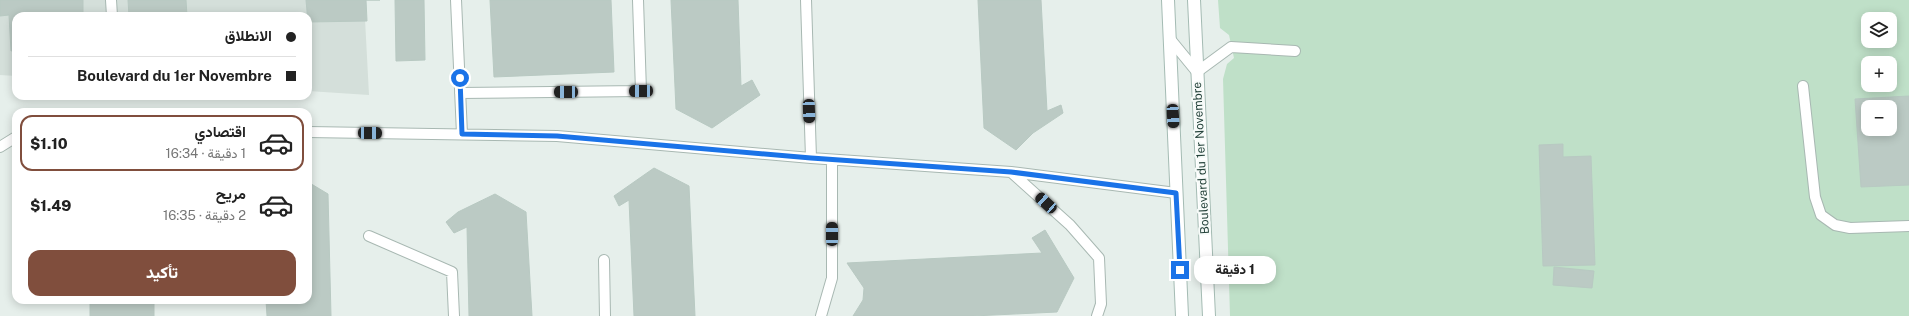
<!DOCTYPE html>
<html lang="ar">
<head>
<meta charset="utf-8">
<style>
  body { margin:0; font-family:"Public Sans",Vazirmatn,sans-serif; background:#f2f2f2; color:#222; direction:rtl; height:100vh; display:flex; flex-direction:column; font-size:15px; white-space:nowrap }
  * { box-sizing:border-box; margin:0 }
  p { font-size:13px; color:#767676 }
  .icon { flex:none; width:22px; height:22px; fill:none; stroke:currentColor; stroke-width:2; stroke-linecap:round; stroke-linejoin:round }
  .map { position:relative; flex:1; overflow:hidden; direction:ltr }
  .details { position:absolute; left:12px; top:108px; width:300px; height:196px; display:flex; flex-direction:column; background:#fff; border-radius:12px; box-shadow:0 2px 10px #0003; direction:rtl }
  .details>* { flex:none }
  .hud { position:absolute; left:12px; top:12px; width:300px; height:88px; border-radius:12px; box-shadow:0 2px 10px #0003; direction:rtl; display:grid; align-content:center; height:88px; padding:0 16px; background:#fff }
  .controls { position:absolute; left:1861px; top:12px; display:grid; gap:8px }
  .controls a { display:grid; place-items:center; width:36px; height:36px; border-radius:8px; background:#fff; box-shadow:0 2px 10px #0003; font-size:20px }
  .end { position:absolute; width:18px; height:18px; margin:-9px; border:5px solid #1a73e8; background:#fff; box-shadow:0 0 0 2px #fff }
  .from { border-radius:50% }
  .bubble { position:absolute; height:28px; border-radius:12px; background:#fff; box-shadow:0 2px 10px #0003; font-size:13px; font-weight:800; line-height:28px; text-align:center; direction:rtl }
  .car { position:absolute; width:12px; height:24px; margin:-12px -6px; border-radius:5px; box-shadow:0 0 3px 1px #0007; background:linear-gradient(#222 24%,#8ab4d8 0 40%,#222 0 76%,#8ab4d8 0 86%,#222 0) }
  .hud b { display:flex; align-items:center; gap:14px; height:38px; font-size:15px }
  .hud b+b { border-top:1px solid #e0e0e0 }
  .hud i { width:10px; height:10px; background:#222 }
  ul { padding:7px 0 0; list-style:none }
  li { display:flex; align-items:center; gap:12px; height:56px; margin:0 8px 6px; padding:0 8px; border:2px solid transparent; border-radius:12px }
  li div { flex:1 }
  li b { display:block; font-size:15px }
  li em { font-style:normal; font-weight:800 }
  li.selected { border-color:#804e3d }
  li>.icon { width:36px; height:36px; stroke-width:1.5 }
  .cta { display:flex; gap:8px; margin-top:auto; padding:8px 16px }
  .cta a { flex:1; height:46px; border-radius:12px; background:#804e3d; color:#fff; font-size:16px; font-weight:800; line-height:46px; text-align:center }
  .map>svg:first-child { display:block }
</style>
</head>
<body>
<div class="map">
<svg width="1909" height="316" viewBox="0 0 1909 316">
  <rect width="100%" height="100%" fill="#e6efeb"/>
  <path fill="#d4dfda" d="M0,0H364L369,95L308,91V16H16V76L0,75Z"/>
  <path fill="#bfe0c8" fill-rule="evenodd" d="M1218,0H1909V316H1230L1223,79L1227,64L1234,58L1229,35L1220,28ZM1868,19H1890V41H1868ZM1868,63H1890V85H1868ZM1868,107H1890V129H1868Z"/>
  <path fill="#bbcac4" stroke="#b8c9c2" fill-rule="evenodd" d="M0,0H83V15L90,16H16V50L11,51L9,15L0,16Z
    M128,0H186L187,16H129Z
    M306,0H380H366L367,21L308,22Z
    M395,0H424L425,60L396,61Z
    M490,0H611L614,72L494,77Z
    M671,0H738L741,86L752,80L760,95L712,128L676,109Z
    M978,0H1041L1047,111L1061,105L1063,113L1033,133L1016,150L984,128Z
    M1909,96V185L1861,187L1855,99ZM1868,107H1890V129H1868Z
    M1563,144V157L1591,156L1595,265L1543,266L1539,145Z
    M654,168L689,186L695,316H634L629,200L619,206L614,196Z
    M308,182L328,194L331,316H267L266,300H308Z
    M495,194L526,212L532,316H469L467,227L454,233L446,222L458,212Z
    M1045,230L1074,278L1057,312L973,316H853L863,300L864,288L847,263L1042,253L1032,238Z
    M1554,267L1594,271L1592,288L1553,285Z
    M90,300H154V316H90Z"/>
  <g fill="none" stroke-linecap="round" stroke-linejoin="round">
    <defs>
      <path id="service" d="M111,0L112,16
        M456,0L462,134
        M806,0L811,158
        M1170,39L1197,72L1231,47L1295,51
        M1803,86L1815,197L1821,215L1835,225L1850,228L1909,226
        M460,93L641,91L638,0
        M308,132L557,136L811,158L1011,172L1176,193
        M0,147L16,137
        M1011,172L1070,225L1099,258L1101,304L1097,316
        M369,236L452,272L454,316
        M604,260L605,316
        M821,316L832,278V160"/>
      <path id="secondary" d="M1168,0L1182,316
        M1194,0L1209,316"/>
    </defs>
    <use href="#service" stroke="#a8b8b2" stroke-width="12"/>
    <use href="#secondary" stroke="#a4bbb3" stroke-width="14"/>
    <use href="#service" stroke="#fff" stroke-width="10"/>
    <use href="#secondary" stroke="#fff" stroke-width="12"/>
  </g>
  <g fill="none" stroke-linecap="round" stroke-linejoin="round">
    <path stroke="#1a73e8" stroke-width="5" d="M460,78L462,134L557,136L811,158L1011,172L1176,193L1180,270"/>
  </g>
  <g text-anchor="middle" stroke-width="4" stroke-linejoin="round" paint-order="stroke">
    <g font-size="12" fill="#24423a" stroke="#f7fbf9">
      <text transform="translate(1201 158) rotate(-93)" y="4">Boulevard du 1er Novembre</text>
    </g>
  </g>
</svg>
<div class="controls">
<a><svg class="icon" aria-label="layers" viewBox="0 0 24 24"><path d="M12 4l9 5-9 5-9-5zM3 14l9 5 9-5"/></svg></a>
<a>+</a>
<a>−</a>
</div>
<i class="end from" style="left:460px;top:78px"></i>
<i class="end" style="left:1180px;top:270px"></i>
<div class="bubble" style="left:1194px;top:256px;width:82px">1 دقيقة</div>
<i class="car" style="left:641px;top:91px;rotate:269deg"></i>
<i class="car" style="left:566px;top:92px;rotate:270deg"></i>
<i class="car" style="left:809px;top:111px;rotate:178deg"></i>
<i class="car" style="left:1173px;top:116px;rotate:177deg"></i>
<i class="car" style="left:370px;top:133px;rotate:91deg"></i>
<i class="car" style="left:1046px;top:203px;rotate:312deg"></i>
<i class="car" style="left:832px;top:234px;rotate:0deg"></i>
<div class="hud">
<b><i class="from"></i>الانطلاق</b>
<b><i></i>Boulevard du 1er Novembre</b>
</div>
<section class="details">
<ul>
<li class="selected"><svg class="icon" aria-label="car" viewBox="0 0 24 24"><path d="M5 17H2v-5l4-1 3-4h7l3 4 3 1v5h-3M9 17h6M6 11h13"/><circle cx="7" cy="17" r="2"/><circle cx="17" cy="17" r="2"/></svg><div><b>اقتصادي</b><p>1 دقيقة · 16:34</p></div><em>$1.10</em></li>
<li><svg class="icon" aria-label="car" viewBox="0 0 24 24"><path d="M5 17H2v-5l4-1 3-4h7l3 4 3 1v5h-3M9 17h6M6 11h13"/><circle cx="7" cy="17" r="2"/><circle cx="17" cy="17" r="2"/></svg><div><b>مريح</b><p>2 دقيقة · 16:35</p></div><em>$1.49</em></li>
</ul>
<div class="cta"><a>تأكيد</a></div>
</section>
</div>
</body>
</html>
